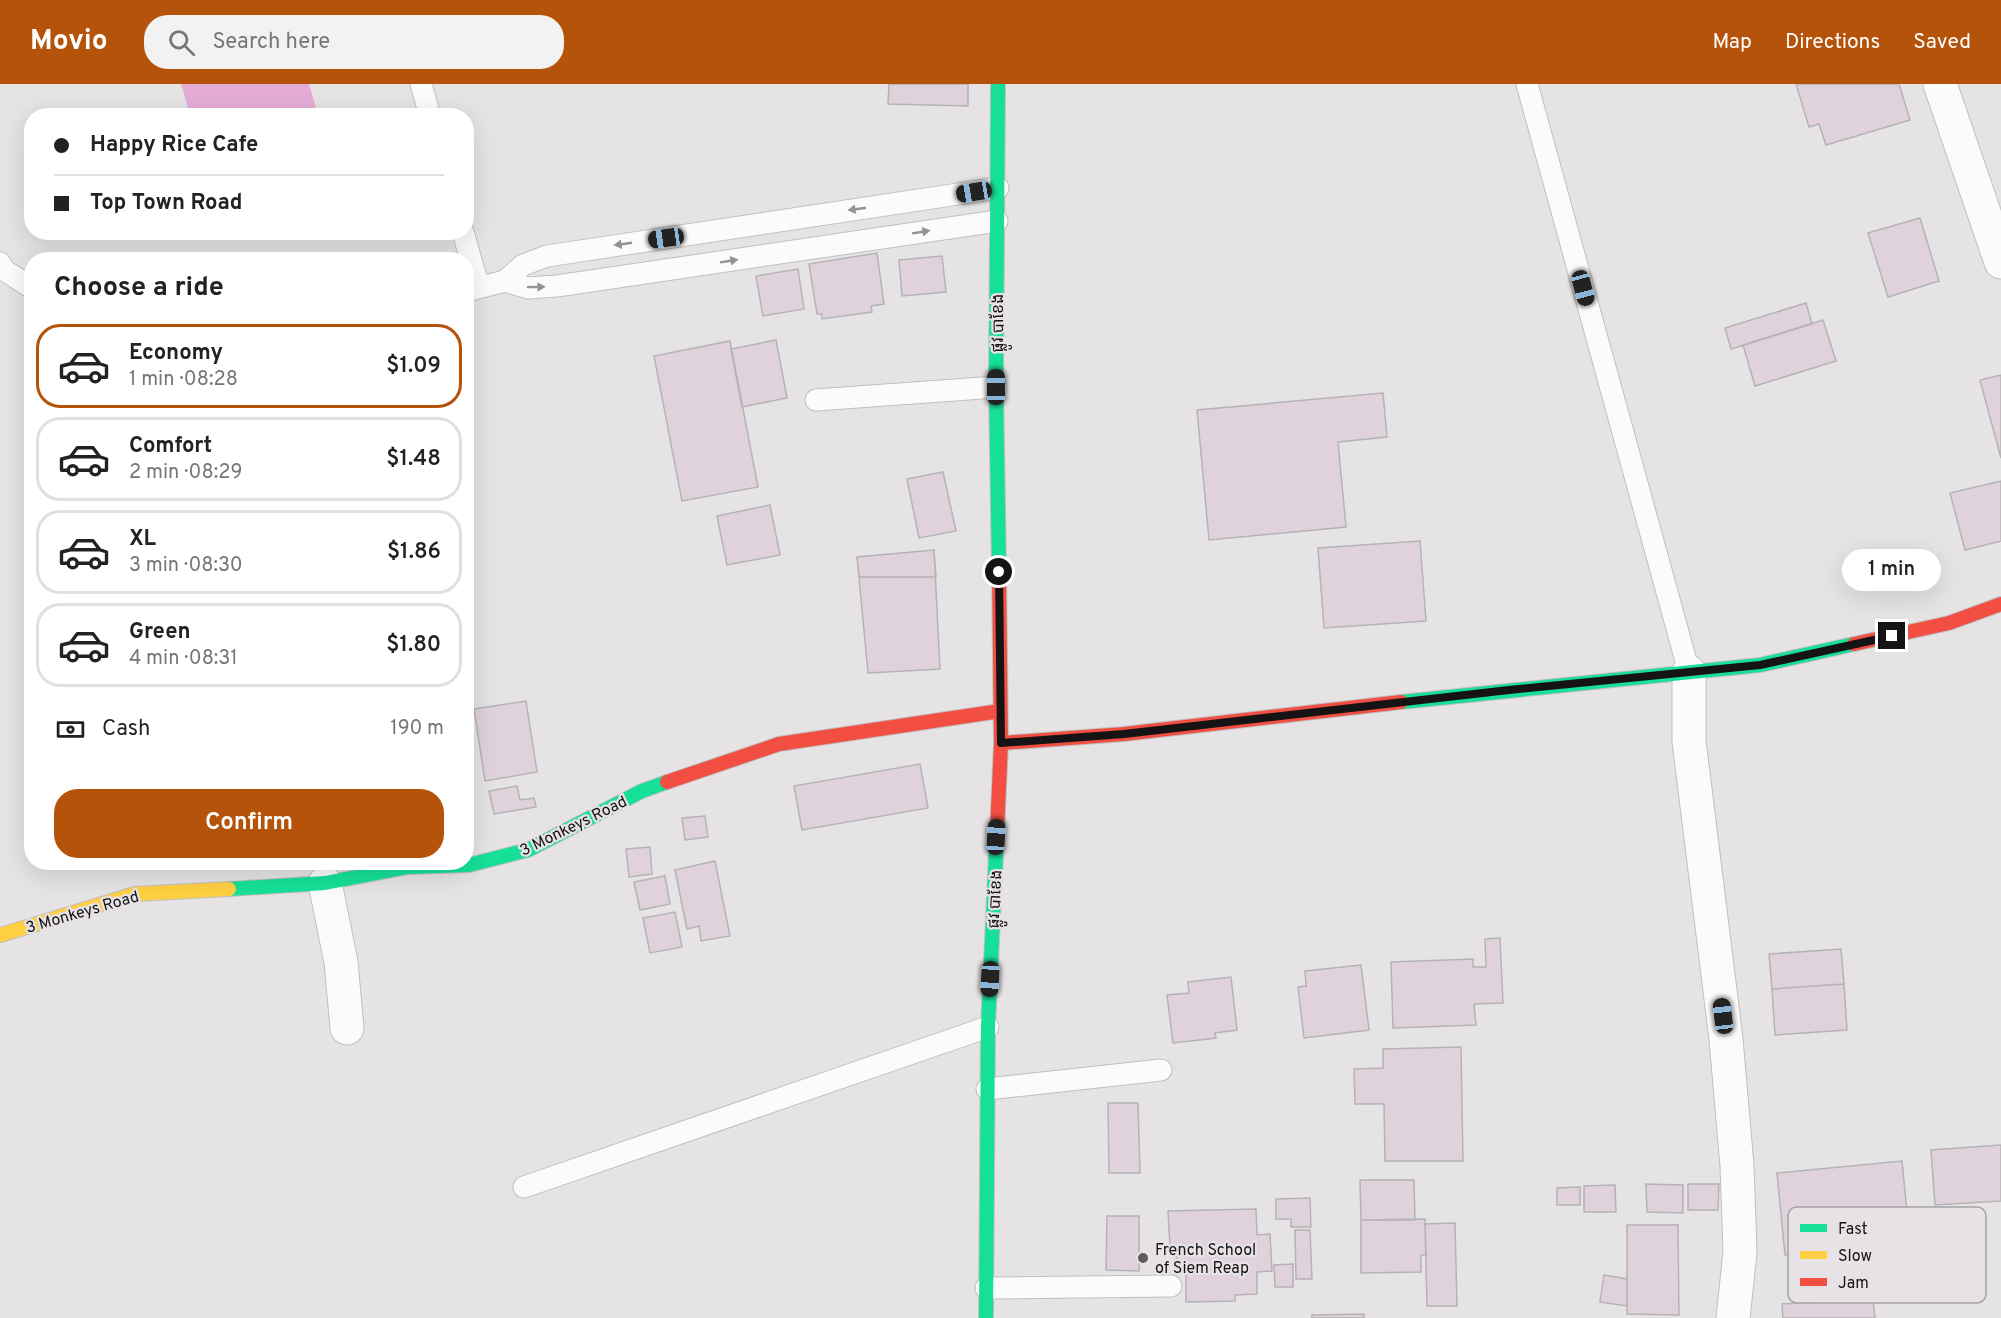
<!DOCTYPE html>
<html lang="en">
<head>
<meta charset="utf-8">
<style>
  body { margin:0; font-family:Overpass,"Noto Sans Khmer",sans-serif; background:#f2f2f2; color:#222; height:100vh; display:flex; flex-direction:column; font-size:22px; white-space:nowrap }
  * { box-sizing:border-box; margin:0 }
  p { font-size:20px; color:#767676 }
  .icon { flex:none; width:33px; height:33px; fill:none; stroke:currentColor; stroke-width:2; stroke-linecap:round; stroke-linejoin:round }
  .map { position:relative; flex:1; overflow:hidden }
  .panel { position:absolute; left:24px; top:168px; width:450px; height:618px; display:flex; flex-direction:column; background:#fff; border-radius:24px; box-shadow:0 6px 24px #0002 }
  .panel>* { flex:none }
  .guide { position:absolute; left:24px; top:24px; width:450px; height:132px; border-radius:24px; box-shadow:0 6px 24px #0002; display:grid; align-content:center; height:132px; padding:0 30px; background:#fff }
  .end { position:absolute; width:27px; height:27px; margin:-14px; border:8px solid #151314; background:#fff; box-shadow:0 0 0 3px #fff }
  .from { border-radius:50% }
  .bubble { position:absolute; height:42px; border-radius:21px; background:#fff; box-shadow:0 6px 24px #0002; font-size:20px; font-weight:600; line-height:42px; text-align:center }
  .car { position:absolute; width:18px; height:36px; margin:-18px -9px; border-radius:8px; box-shadow:0 0 4px 2px #0007; background:linear-gradient(#222 24%,#8ab4d8 0 40%,#222 0 76%,#8ab4d8 0 86%,#222 0) }
  .guide b { display:flex; align-items:center; gap:21px; height:57px; font-size:22px }
  .guide b+b { border-top:2px solid #e0e0e0 }
  .guide i { width:15px; height:15px; background:#222 }
  ul { padding:0; list-style:none }
  li { display:flex; align-items:center; gap:18px; height:84px; margin:0 12px 9px; padding:0 18px; border:3px solid #e0e0e0; border-radius:24px }
  li div { flex:1 }
  li b { display:block; font-size:22px }
  li em { font-style:normal; font-weight:600 }
  li.current { border-color:#b45309 }
  li>.icon { width:54px; height:54px; stroke-width:1.5 }
  h2 { padding:0 30px; font-size:27px; line-height:72px }
  .pay { display:flex; align-items:center; gap:15px; height:66px; padding:0 30px; font-size:22px }
  .pay p { margin-inline-start:auto }
  .button { display:flex; gap:12px; margin-top:auto; padding:12px 30px }
  .button a { flex:1; height:69px; border-radius:24px; background:#b45309; color:#fff; font-size:24px; font-weight:600; line-height:69px; text-align:center }
  header { display:flex; align-items:center; gap:36px; box-sizing:border-box; height:84px; padding:0 30px; background:#b45309; color:#fff }
  header strong { font-size:28px }
  nav { display:flex; gap:33px; margin-inline-start:auto; font-size:21px }
  .search { width:420px; height:54px; background:#f2f2f2; display:flex; align-items:center; gap:15px; box-sizing:border-box; padding:0 21px; border-radius:24px; color:#767676; font-size:22px }
  .map>svg:first-child { display:block }
</style>
</head>
<body>
<header>
<strong>Movio</strong>
<div class="search"><svg class="icon" aria-label="search" viewBox="0 0 24 24"><circle cx="10" cy="10" r="6"/><path d="M15 15l6 6"/></svg>Search here</div>
<nav><a>Map</a><a>Directions</a><a>Saved</a></nav>
</header>
<div class="map">
<svg width="2001" height="1234" viewBox="0 0 2001 1234">
  <rect width="100%" height="100%" fill="#e5e3e4"/>
  <path fill="#e4acd5" d="M181,0H309L318,31H190Z"/>
  <path fill="#e0d2dc" stroke="#b5b3b4" stroke-width="1.5" d="M889,0H968V22L888,20Z
    M1796,0H1899L1910,36L1826,61L1819,40L1809,43Z
    M1920,134L1939,197L1888,213L1868,149Z
    M877,169L884,220L871,222L872,228L822,235V230H817L809,180Z
    M942,172L946,208L902,212L899,176Z
    M798,185L804,225L763,232L756,192Z
    M1806,219L1812,240L1731,265L1725,244Z
    M1823,236L1836,277L1755,302L1743,261Z
    M776,256L787,314L742,323L731,265Z
    M730,257L758,403L682,417L654,272Z
    M2001,291V374L1980,296Z
    M1383,309L1387,353L1338,358L1346,443L1209,456L1197,326Z
    M943,388L956,447L919,454L907,395Z
    M2001,397V457L1965,466L1950,409Z
    M770,421L780,471L727,481L717,432Z
    M1420,457L1426,537L1324,544L1318,464Z
    M934,466L940,585L868,589L857,473Z
    M934,466L936,493H859L857,473Z
    M526,617L537,688L485,697L474,625Z
    M920,680L928,724L802,746L794,702Z
    M517,702L520,716L534,714L536,723L494,730L489,707Z
    M705,732L708,753L685,756L682,734Z
    M650,763L652,790L629,793L626,765Z
    M715,777L730,852L701,857L699,842L687,845L675,786Z
    M665,792L670,820L640,826L634,798Z
    M675,828L682,863L650,869L643,834Z
    M1500,854L1503,919L1474,920L1476,941L1393,944L1391,878L1473,875V883H1486L1485,855Z
    M1841,865L1844,900L1772,905L1769,870Z
    M1361,881L1369,946L1304,954L1298,903L1306,902L1305,887Z
    M1231,893L1237,946L1215,949L1216,954L1173,959L1167,911L1189,909L1188,898Z
    M1844,900L1847,946L1775,951L1772,905Z
    M1461,963L1463,1077H1385L1384,1020H1355L1354,985L1383,984V965Z
    M1108,1019H1138L1140,1089H1109Z
    M2001,1061V1117L1935,1121L1931,1066Z
    M1902,1077L1910,1159L1785,1171L1777,1089Z
    M1360,1096H1414L1415,1136H1361Z
    M1646,1100L1683,1101V1129L1647,1128Z
    M1688,1100H1719L1718,1126H1688Z
    M1615,1101L1616,1128H1584V1102Z
    M1580,1103V1121H1557V1104Z
    M1310,1114L1311,1143H1291V1135H1276V1115Z
    M1256,1125L1257,1151L1270,1150L1272,1187L1257,1188V1210L1235,1211V1217L1186,1218V1189H1177L1176,1162L1170,1163L1168,1127Z
    M1107,1132H1139V1187L1106,1186Z
    M1425,1135L1426,1171H1421V1188L1361,1189V1136Z
    M1455,1139L1457,1222H1427L1425,1140Z
    M1627,1141H1678L1679,1231L1627,1230Z
    M1295,1146H1310L1312,1195H1296Z
    M1293,1180V1203H1275L1274,1181Z
    M1604,1191L1627,1195V1222L1600,1218Z
    M1873,1215L1875,1234H1783L1782,1220Z
    M1364,1230V1234H1312V1231Z"/>
  <g fill="none" stroke-linecap="round" stroke-linejoin="round">
    <defs>
      <path id="lane" d="M421,0L430,32
        M1527,0L1689,588
        M463,148L479,204
        M0,179L4,186L32,204
        M505,197L523,181L547,172L998,104
        M466,207L505,197L528,204L557,202L997,137
        M816,316L996,303
        M987,1005L1161,986
        M524,1103L988,943
        M986,1204L1171,1202"/>
      <path id="street" d="M1940,0L2001,178
        M1689,588V657L1726,955L1737,1082L1740,1168L1733,1234
        M325,799L341,878L347,944"/>
      <path id="fast" d="M998,0L996,303L999,485
        M1401,618L1760,581L1854,560
        M229,805L325,799L408,783L469,781L528,766L642,707L667,698
        M986,1234L988,943L997,748"/>
      <path id="slow" d="M0,851L135,810L229,805"/>
      <path id="jam" d="M1854,560L1949,539L2001,520
        M1001,659L1124,650L1401,618
        M667,698L779,660L1000,627
        M997,748L1001,659L999,485"/>
    </defs>
    <use href="#lane" stroke="#c1bfc0" stroke-width="23"/>
    <use href="#street" stroke="#c1bfc0" stroke-width="35"/>
    <use href="#fast" stroke="#c1bfc0" stroke-width="16"/>
    <use href="#slow" stroke="#c1bfc0" stroke-width="16"/>
    <use href="#jam" stroke="#c1bfc0" stroke-width="16"/>
    <use href="#lane" stroke="#fbfbfb" stroke-width="21"/>
    <use href="#street" stroke="#fbfbfb" stroke-width="33"/>
    <use href="#fast" stroke="#16e098" stroke-width="14"/>
    <use href="#slow" stroke="#ffcf43" stroke-width="14"/>
    <use href="#jam" stroke="#f24e42" stroke-width="14"/>
  </g>
  <defs><path id="oneway-solid" d="M-6-.8H1V-3.2L6.5 0L1 3.2V.8H-6Z" transform="scale(1.5)"/></defs>
  <g fill="#949393">
    <use href="#oneway-solid" transform="translate(857 125) rotate(172)"/>
    <use href="#oneway-solid" transform="translate(921 148) rotate(-9)"/>
    <use href="#oneway-solid" transform="translate(623 160) rotate(172)"/>
    <use href="#oneway-solid" transform="translate(729 177) rotate(-9)"/>
    <use href="#oneway-solid" transform="translate(536 203) rotate(-1)"/>
  </g>
  <g fill="none" stroke-linecap="round" stroke-linejoin="round">
    <path stroke="#151314" stroke-width="8" d="M999,488L1001,659L1124,650L1509,606L1760,581L1892,552"/>
  </g>
  <circle fill="#5e5c5d" stroke="#e6e2e5" stroke-width="2" cx="1143" cy="1174" r="6"/>
  <g text-anchor="middle" stroke-width="4.5" stroke-linejoin="round" paint-order="stroke">
    <g font-size="16" fill="#151314" stroke="#e6e2e5">
      <text transform="translate(997 239) rotate(-90)" y="6">ផ្លូវ បាខែង</text>
      <text transform="translate(573 741) rotate(-26)" y="6">3 Monkeys Road</text>
      <text transform="translate(994 815) rotate(-87)" y="6">ផ្លូវ បាខែង</text>
      <text transform="translate(82 827) rotate(-16)" y="6">3 Monkeys Road</text>
    </g>
    <g font-size="16" fill="#151314" stroke="#e6e2e5" text-anchor="start">
      <text x="1155" y="1171">French School<tspan x="1155" dy="18">of Siem Reap</tspan></text>
    </g>
  </g>
  <rect x="1788" y="1123" width="198" height="96" rx="9" fill="#e6e2e5" stroke="#a7a4a6" stroke-width="1.5"/>
  <rect x="1800" y="1140" width="27" height="8" fill="#16e098"/>
  <rect x="1800" y="1167" width="27" height="8" fill="#ffcf43"/>
  <rect x="1800" y="1194" width="27" height="8" fill="#f24e42"/>
  <g font-size="16" fill="#151314">
    <text x="1838" y="1150">Fast</text>
    <text x="1838" y="1177">Slow</text>
    <text x="1838" y="1204">Jam</text>
  </g>
</svg>
<i class="end from" style="left:999px;top:488px"></i>
<i class="end" style="left:1892px;top:552px"></i>
<div class="bubble" style="left:1842px;top:465px;width:99px">1 min</div>
<i class="car" style="left:974px;top:108px;rotate:261deg"></i>
<i class="car" style="left:666px;top:154px;rotate:262deg"></i>
<i class="car" style="left:1583px;top:204px;rotate:165deg"></i>
<i class="car" style="left:996px;top:303px;rotate:0deg"></i>
<i class="car" style="left:996px;top:753px;rotate:3deg"></i>
<i class="car" style="left:990px;top:895px;rotate:183deg"></i>
<i class="car" style="left:1723px;top:932px;rotate:353deg"></i>
<div class="guide">
<b><i class="from"></i>Happy Rice Cafe</b>
<b><i></i>Top Town Road</b>
</div>
<section class="panel">
<h2>Choose a ride</h2>
<ul>
<li class="current"><svg class="icon" aria-label="car" viewBox="0 0 24 24"><path d="M5 17H2v-5l4-1 3-4h7l3 4 3 1v5h-3M9 17h6M6 11h13"/><circle cx="7" cy="17" r="2"/><circle cx="17" cy="17" r="2"/></svg><div><b>Economy</b><p>1 min · 08:28</p></div><em>$1.09</em></li>
<li><svg class="icon" aria-label="car" viewBox="0 0 24 24"><path d="M5 17H2v-5l4-1 3-4h7l3 4 3 1v5h-3M9 17h6M6 11h13"/><circle cx="7" cy="17" r="2"/><circle cx="17" cy="17" r="2"/></svg><div><b>Comfort</b><p>2 min · 08:29</p></div><em>$1.48</em></li>
<li><svg class="icon" aria-label="car" viewBox="0 0 24 24"><path d="M5 17H2v-5l4-1 3-4h7l3 4 3 1v5h-3M9 17h6M6 11h13"/><circle cx="7" cy="17" r="2"/><circle cx="17" cy="17" r="2"/></svg><div><b>XL</b><p>3 min · 08:30</p></div><em>$1.86</em></li>
<li><svg class="icon" aria-label="car" viewBox="0 0 24 24"><path d="M5 17H2v-5l4-1 3-4h7l3 4 3 1v5h-3M9 17h6M6 11h13"/><circle cx="7" cy="17" r="2"/><circle cx="17" cy="17" r="2"/></svg><div><b>Green</b><p>4 min · 08:31</p></div><em>$1.80</em></li>
</ul>
<div class="pay"><svg class="icon" aria-label="cash" viewBox="0 0 24 24"><path d="M3 7h18v10H3z"/><circle cx="12" cy="12" r="2"/></svg>Cash<p>190 m</p></div>
<div class="button"><a>Confirm</a></div>
</section>
</div>
</body>
</html>
